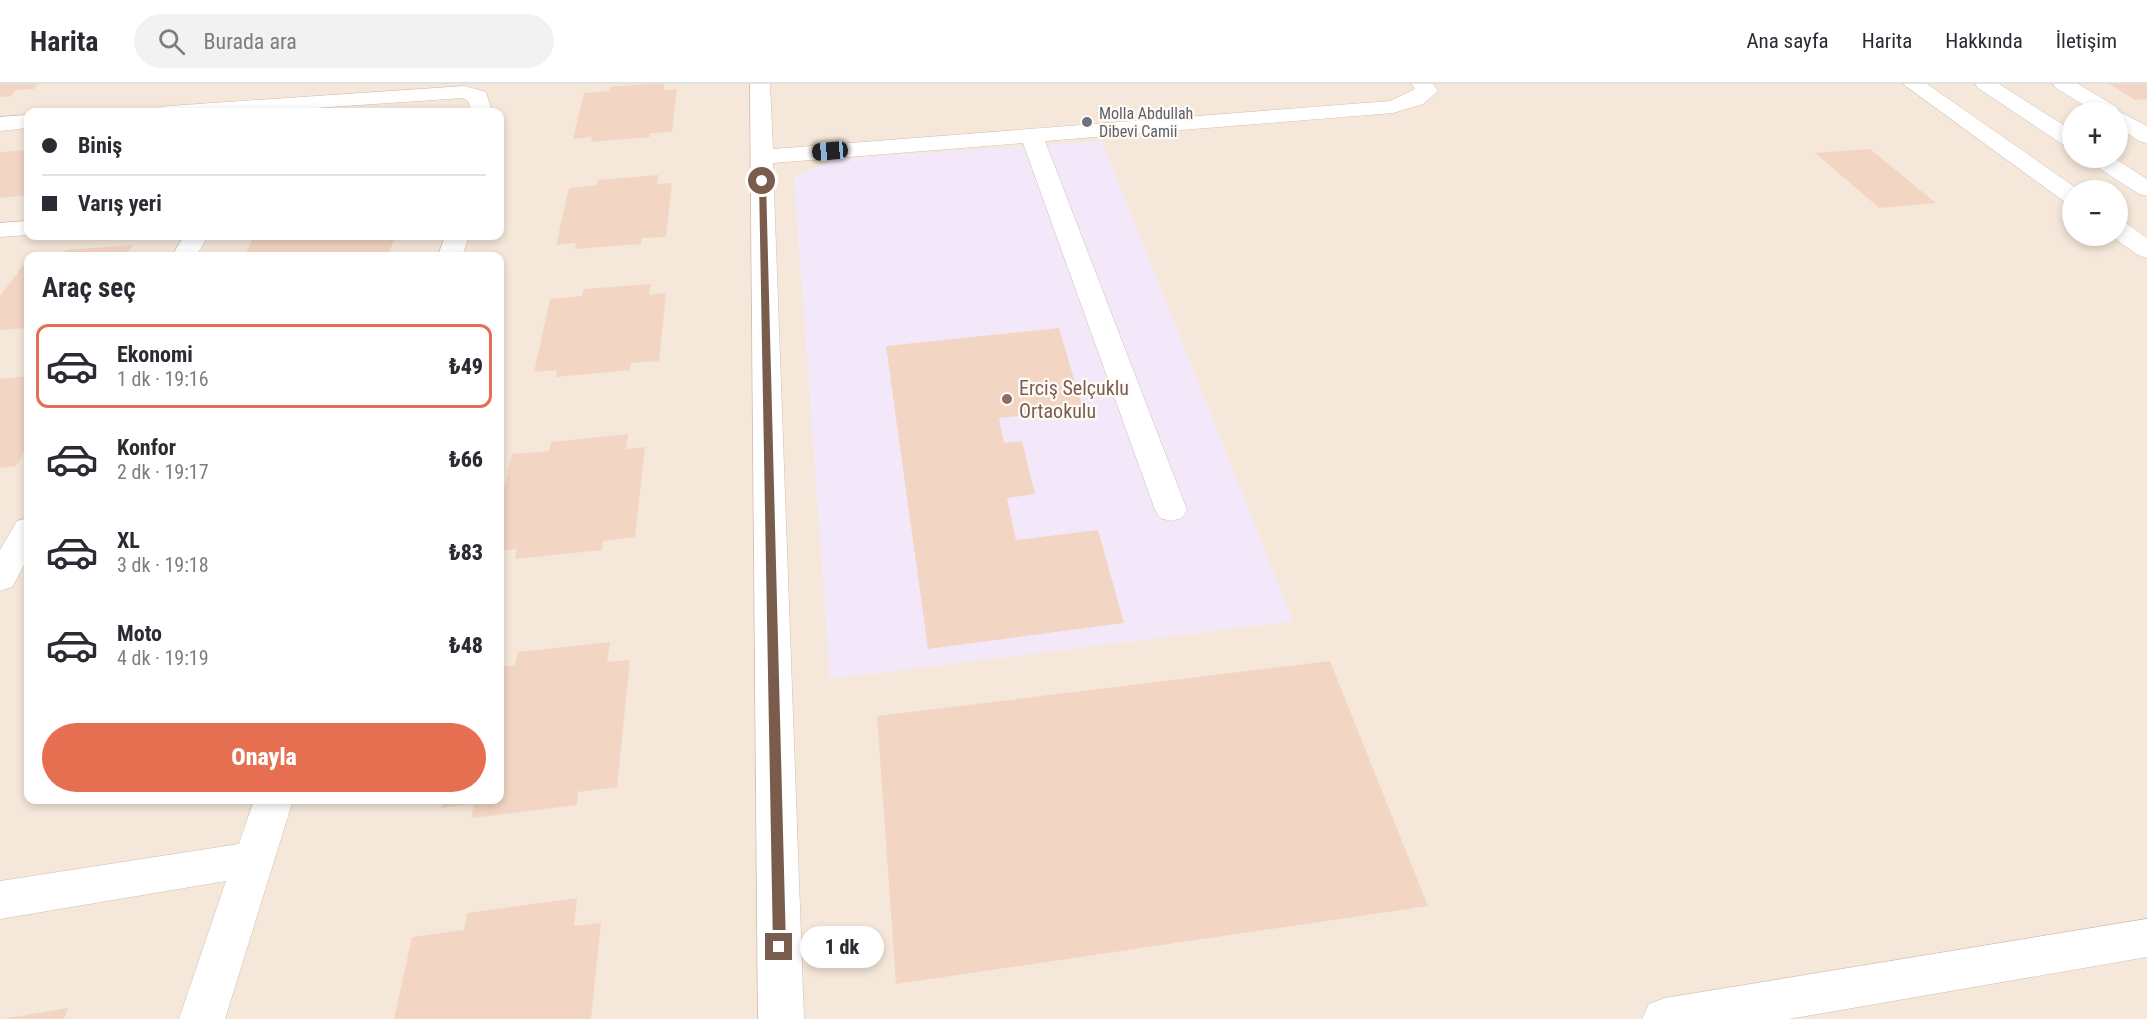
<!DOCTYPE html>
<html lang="tr">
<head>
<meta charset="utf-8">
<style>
  body { margin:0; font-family:"Roboto Condensed",sans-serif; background:#f2f2f3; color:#2b2b33; height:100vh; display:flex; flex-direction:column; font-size:22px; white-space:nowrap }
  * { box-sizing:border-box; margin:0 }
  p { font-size:20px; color:#7c7c81 }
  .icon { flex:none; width:33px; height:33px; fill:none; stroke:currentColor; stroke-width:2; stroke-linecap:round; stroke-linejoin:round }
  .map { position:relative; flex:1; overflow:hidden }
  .panel { position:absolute; left:24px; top:168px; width:480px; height:552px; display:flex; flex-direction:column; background:#fff; border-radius:12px; box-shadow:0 3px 9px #0003 }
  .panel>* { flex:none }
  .top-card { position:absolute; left:24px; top:24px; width:480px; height:132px; border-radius:12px; box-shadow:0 3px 9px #0003; display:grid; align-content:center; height:132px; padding:0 18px; background:#fff }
  .tools { position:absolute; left:2062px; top:18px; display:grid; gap:12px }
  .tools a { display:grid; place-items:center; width:66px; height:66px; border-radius:50%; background:#fff; box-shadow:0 3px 9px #0003; font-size:30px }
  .end { position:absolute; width:27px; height:27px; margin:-14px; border:8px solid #7a5c4d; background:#fff; box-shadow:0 0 0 3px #fff }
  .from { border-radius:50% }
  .bubble { position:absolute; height:42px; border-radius:21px; background:#fff; box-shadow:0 3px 9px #0003; font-size:20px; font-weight:800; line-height:42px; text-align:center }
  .car { position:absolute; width:18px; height:36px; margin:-18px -9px; border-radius:8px; box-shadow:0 0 4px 2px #0007; background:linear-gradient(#222 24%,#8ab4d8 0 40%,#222 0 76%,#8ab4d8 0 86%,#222 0) }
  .top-card b { display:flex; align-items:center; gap:21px; height:57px; font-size:22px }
  .top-card b+b { border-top:2px solid #e1e1e2 }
  .top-card i { width:15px; height:15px; background:#2b2b33 }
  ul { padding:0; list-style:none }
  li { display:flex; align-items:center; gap:18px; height:84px; margin:0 12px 9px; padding:0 6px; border:3px solid transparent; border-radius:12px }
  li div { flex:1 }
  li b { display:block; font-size:22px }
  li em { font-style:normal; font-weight:800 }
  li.active { border-color:#e76f51 }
  li>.icon { width:54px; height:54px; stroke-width:1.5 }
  h2 { padding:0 18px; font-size:27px; line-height:72px }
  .primary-button { display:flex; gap:12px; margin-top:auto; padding:12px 18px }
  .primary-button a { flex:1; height:69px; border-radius:36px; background:#e76f51; color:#fff; font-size:24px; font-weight:800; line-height:69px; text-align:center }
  header { display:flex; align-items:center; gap:36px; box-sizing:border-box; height:84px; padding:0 30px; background:#fff; border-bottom:2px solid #e1e1e2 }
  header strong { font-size:28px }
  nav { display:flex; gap:33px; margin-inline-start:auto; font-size:21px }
  .search { width:420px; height:54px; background:#f2f2f3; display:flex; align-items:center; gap:15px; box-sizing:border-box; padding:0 21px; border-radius:33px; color:#7c7c81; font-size:22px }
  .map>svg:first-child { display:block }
</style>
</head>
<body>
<header>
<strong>Harita</strong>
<div class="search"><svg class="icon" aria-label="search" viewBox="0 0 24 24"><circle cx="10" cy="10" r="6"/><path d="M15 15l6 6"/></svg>Burada ara</div>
<nav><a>Ana sayfa</a><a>Harita</a><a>Hakkında</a><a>İletişim</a></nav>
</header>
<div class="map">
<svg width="2147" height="935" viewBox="0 0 2147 935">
  <rect width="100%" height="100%" fill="#fdf6ec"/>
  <path fill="#f5e8da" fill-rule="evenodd" d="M0,0H2147V935H0ZM28,28H500V152H28ZM2073,28H2118V74H2073ZM2073,106H2118V152H2073ZM28,172H500V716H28Z"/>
  <path fill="#f3e8fa" d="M1102,57L1293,537L830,595L794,93L834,75Z"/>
  <path fill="#f3d5c3" d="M0,0H38L34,5L16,6L11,12L0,13Z
    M649,0H664V6L677,5L672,48L650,49V53L591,58L592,53L573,55L584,9L610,7V3Z
    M2109,0H2147V15L2135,16Z
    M1870,65L1936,119L1879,124L1815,69Z
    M28,66V111L0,114V68Z
    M659,91L657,100L672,99L666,153L642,154L641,160L575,165L576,159L556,161L569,104L597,101L598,96Z
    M266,152H395L388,172H244L253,155L264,154Z
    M133,161L125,172H61L66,166Z
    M28,175V244L0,246V212Z
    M651,200L649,211L666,209L659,277L631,279L630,286L556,293L557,286L534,288L550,215L582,212L584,205Z
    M1059,244L1083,325L999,334L1004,359L1022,357L1035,410L1007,414L1016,456L1098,446L1124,539L928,565L886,262Z
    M28,292V362L16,382L0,384V295Z
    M628,350L626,365L645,363L635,453L603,457L602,466L515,475L517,465L500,467V423L512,370L549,367L551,358Z
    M610,558L607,578L630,576L617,703L578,708L577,721L471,734L474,720L441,724L443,716H500V583L515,581L518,568Z
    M1330,577L1428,822L896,900L877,632Z
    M577,814L574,842L601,839L591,935H394L412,853L464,846L467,829Z
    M68,924L64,935H7V934Z"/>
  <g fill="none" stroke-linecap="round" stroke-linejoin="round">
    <defs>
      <path id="minor" d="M750,0H770L773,65L1390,17L1415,5L1412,0H1433L1438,7L1423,20L1393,29L1045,57L1187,426L1182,434L1171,437L1160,434L1155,426L1023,59L773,79L804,935H758Z
        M1903,0H1927L2079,106H2073V120L2065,118Z
        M1975,0H1999L2073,47V64L2065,62L1978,4Z
        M2053,0H2078L2117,23L2120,28L2147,42V59L2139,57L2118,43V28H2095L2056,4Z
        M465,2L486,8L492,28H472L468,17L463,14L257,28H158L161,23L169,22Z
        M28,31V44L0,47V33Z
        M2088,74H2114L2147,95V112L2139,110L2091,79Z
        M28,137V151L0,153V139Z
        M2118,138L2127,140L2147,154V174L2138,171L2111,152H2118Z
        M184,152H208L196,172H172Z
        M445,152H469L462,172H438Z
        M28,434V474L12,503L0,507V466L17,437Z
        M254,716H293L225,935H179L226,797L0,835V797L239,760Z
        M2147,835V873L1789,935H1642L1649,920L1665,914Z"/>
    </defs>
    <use href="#minor" stroke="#d1beb0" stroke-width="1"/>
    <use href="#minor" fill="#fff" fill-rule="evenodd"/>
  </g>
  <path fill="#7a5c4d" d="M762,95L766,97L786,863L779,869L773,863L759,97Z"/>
  <circle fill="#6b7280" stroke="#fffaf3" stroke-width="2" cx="1087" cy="38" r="6"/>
  <circle fill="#8d6e63" stroke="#fffaf3" stroke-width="2" cx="1007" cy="315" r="6"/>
  <g text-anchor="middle" stroke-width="4.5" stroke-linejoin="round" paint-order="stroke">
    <g font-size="16" fill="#5b616d" stroke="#fffaf3" text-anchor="start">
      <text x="1099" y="35">Molla Abdullah<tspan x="1099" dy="18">Dibevi Camii</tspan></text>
    </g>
    <g font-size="20" fill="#785e54" stroke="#fffaf3" text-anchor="start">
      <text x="1019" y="311">Erciş Selçuklu<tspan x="1019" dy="23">Ortaokulu</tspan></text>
    </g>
  </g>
</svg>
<div class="tools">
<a>+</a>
<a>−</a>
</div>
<i class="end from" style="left:762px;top:97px"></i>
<i class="end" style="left:779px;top:863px"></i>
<div class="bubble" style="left:800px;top:842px;width:84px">1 dk</div>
<i class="car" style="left:830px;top:67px;rotate:265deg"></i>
<div class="top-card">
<b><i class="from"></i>Biniş</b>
<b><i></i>Varış yeri</b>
</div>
<section class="panel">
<h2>Araç seç</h2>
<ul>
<li class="active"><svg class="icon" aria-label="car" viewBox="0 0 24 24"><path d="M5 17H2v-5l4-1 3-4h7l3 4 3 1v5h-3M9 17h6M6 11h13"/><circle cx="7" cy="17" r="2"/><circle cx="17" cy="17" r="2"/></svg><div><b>Ekonomi</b><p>1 dk · 19:16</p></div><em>₺49</em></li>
<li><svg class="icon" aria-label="car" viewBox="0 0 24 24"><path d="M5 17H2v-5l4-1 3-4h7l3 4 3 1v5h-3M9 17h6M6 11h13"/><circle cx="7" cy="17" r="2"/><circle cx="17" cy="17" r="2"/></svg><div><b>Konfor</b><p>2 dk · 19:17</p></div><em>₺66</em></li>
<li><svg class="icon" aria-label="car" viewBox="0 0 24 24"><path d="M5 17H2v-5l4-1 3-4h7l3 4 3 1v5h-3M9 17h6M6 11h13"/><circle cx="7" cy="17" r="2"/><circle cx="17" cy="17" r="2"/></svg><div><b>XL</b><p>3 dk · 19:18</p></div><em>₺83</em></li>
<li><svg class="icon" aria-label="car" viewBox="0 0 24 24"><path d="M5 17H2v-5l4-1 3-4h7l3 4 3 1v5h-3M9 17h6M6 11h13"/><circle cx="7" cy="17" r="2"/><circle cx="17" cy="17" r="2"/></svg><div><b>Moto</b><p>4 dk · 19:19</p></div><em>₺48</em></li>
</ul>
<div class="primary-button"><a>Onayla</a></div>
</section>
</div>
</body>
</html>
